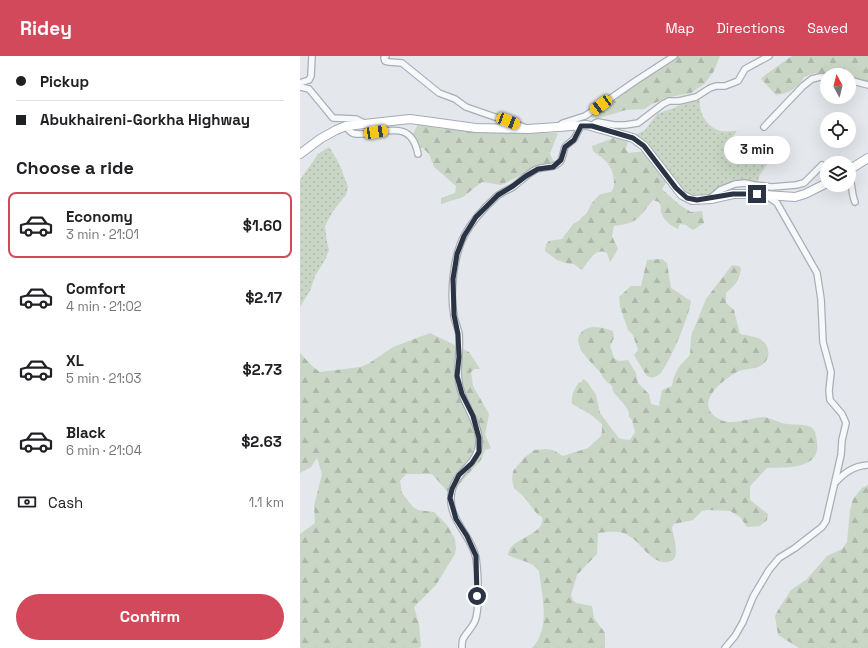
<!DOCTYPE html>
<html lang="en">
<head>
<meta charset="utf-8">
<style>
  body { margin:0; font-family:"Space Grotesk",sans-serif; background:#f6f6f6; color:#202124; height:100vh; display:flex; flex-direction:column; font-size:15px; white-space:nowrap }
  * { box-sizing:border-box; margin:0 }
  p { font-size:13px; color:#757577 }
  .icon { flex:none; width:22px; height:22px; fill:none; stroke:currentColor; stroke-width:2; stroke-linecap:round; stroke-linejoin:round }
  .map { position:relative; flex:1; overflow:hidden }
  .sheet { display:flex; flex-direction:column; background:#fff; width:300px }
  .sheet>* { flex:none }
  .banner { display:grid; align-content:center; height:88px; padding:0 16px; background:#fff }
  .needle { width:26px; rotate:353deg }
  .controls { position:absolute; left:520px; top:12px; display:grid; gap:8px }
  .controls a { display:grid; place-items:center; width:36px; height:36px; border-radius:50%; background:#fff; box-shadow:0 4px 16px #0002; font-size:20px }
  .end { position:absolute; width:18px; height:18px; margin:-9px; border:5px solid #2b3445; background:#fff; box-shadow:0 0 0 2px #fff }
  .from { border-radius:50% }
  .bubble { position:absolute; height:28px; border-radius:14px; background:#fff; box-shadow:0 4px 16px #0002; font-size:13px; font-weight:600; line-height:28px; text-align:center }
  .car { position:absolute; width:12px; height:24px; margin:-12px -6px; border-radius:5px; box-shadow:0 0 3px 1px #0007; background:linear-gradient(#f5c518 24%,#345 0 40%,#f5c518 0 76%,#345 0 86%,#f5c518 0) }
  .banner b { display:flex; align-items:center; gap:14px; height:38px; font-size:15px }
  .banner b+b { border-top:1px solid #e0e0e0 }
  .banner i { width:10px; height:10px; background:#202124 }
  ul { padding:0; list-style:none }
  li { display:flex; align-items:center; gap:12px; height:66px; margin:0 8px 6px; padding:0 8px; border:2px solid transparent; border-radius:8px }
  li div { flex:1 }
  li b { display:block; font-size:15px }
  li em { font-style:normal; font-weight:600 }
  li.active { border-color:#d1495b }
  li>.icon { width:36px; height:36px; stroke-width:1.5 }
  h2 { padding:0 16px; font-size:18px; line-height:48px }
  .pay { display:flex; align-items:center; gap:10px; height:44px; padding:0 16px; font-size:15px }
  .pay p { margin-inline-start:auto }
  .cta { display:flex; gap:8px; margin-top:auto; padding:8px 16px }
  .cta a { flex:1; height:46px; border-radius:24px; background:#d1495b; color:#fff; font-size:16px; font-weight:600; line-height:46px; text-align:center }
  header { display:flex; align-items:center; gap:24px; box-sizing:border-box; height:56px; padding:0 20px; background:#d1495b; color:#fff }
  header strong { font-size:19px }
  nav { display:flex; gap:22px; margin-inline-start:auto; font-size:14px }
  main { display:flex; flex:1; min-height:0 }
  .map>svg:first-child { display:block }
</style>
</head>
<body>
<header>
<strong>Ridey</strong>
<nav><a>Map</a><a>Directions</a><a>Saved</a></nav>
</header>
<main>
<section class="sheet">
<div class="banner">
<b><i class="from"></i>Pickup</b>
<b><i></i>Abukhaireni-Gorkha Highway</b>
</div>
<h2>Choose a ride</h2>
<ul>
<li class="active"><svg class="icon" aria-label="car" viewBox="0 0 24 24"><path d="M5 17H2v-5l4-1 3-4h7l3 4 3 1v5h-3M9 17h6M6 11h13"/><circle cx="7" cy="17" r="2"/><circle cx="17" cy="17" r="2"/></svg><div><b>Economy</b><p>3 min · 21:01</p></div><em>$1.60</em></li>
<li><svg class="icon" aria-label="car" viewBox="0 0 24 24"><path d="M5 17H2v-5l4-1 3-4h7l3 4 3 1v5h-3M9 17h6M6 11h13"/><circle cx="7" cy="17" r="2"/><circle cx="17" cy="17" r="2"/></svg><div><b>Comfort</b><p>4 min · 21:02</p></div><em>$2.17</em></li>
<li><svg class="icon" aria-label="car" viewBox="0 0 24 24"><path d="M5 17H2v-5l4-1 3-4h7l3 4 3 1v5h-3M9 17h6M6 11h13"/><circle cx="7" cy="17" r="2"/><circle cx="17" cy="17" r="2"/></svg><div><b>XL</b><p>5 min · 21:03</p></div><em>$2.73</em></li>
<li><svg class="icon" aria-label="car" viewBox="0 0 24 24"><path d="M5 17H2v-5l4-1 3-4h7l3 4 3 1v5h-3M9 17h6M6 11h13"/><circle cx="7" cy="17" r="2"/><circle cx="17" cy="17" r="2"/></svg><div><b>Black</b><p>6 min · 21:04</p></div><em>$2.63</em></li>
</ul>
<div class="pay"><svg class="icon" aria-label="cash" viewBox="0 0 24 24"><path d="M3 7h18v10H3z"/><circle cx="12" cy="12" r="2"/></svg>Cash<p>1.1 km</p></div>
<div class="cta"><a>Confirm</a></div>
</section>
<div class="map">
<svg width="568" height="592" viewBox="0 0 568 592">
  <defs>
    <pattern id="grass-dots" width="8" height="8" patternUnits="userSpaceOnUse"><rect width="8" height="8" fill="#c9d6c5"/><path d="M2 2h.1M6 6h.1" fill="none" stroke="#adb8ab" stroke-width="1.8" stroke-linecap="round"/></pattern>
    <pattern id="forest-firs" width="22" height="20" patternUnits="userSpaceOnUse"><rect width="22" height="20" fill="#c9d6c5"/><path d="M5 1l3.5 6h-7zM16 11l3.5 6h-7z" fill="#adb8ab"/></pattern>
  </defs>
  <rect width="100%" height="100%" fill="#e4e7ec"/>
  <path fill="url(#grass-dots)" d="M400,44C398,57 408,71 420,75C425,76 432,75 437,75L426,90L433,102L475,97L459,120L458,126L446,124L436,125L411,138L399,139L389,138L380,131L340,81L335,79L345,74L357,58L384,48Z
    M29,91L39,107L48,131L46,139L33,155L25,170L27,186L29,194L25,204L15,220L10,235L0,251V124L18,98Z"/>
  <path fill="url(#forest-firs)" d="M378,0H420L414,15L404,28L391,37L370,41L352,48L344,53L326,54L296,63L289,60C314,34 351,23 378,0Z
    M492,0H568V27L549,23V19H524L515,17L504,21C499,32 487,38 476,39L461,23L465,19Z
    M118,68L142,73L180,76L228,75L229,77H258L250,98L255,108L237,111L201,129L182,126L163,141L141,148V142L155,137L156,130L134,111L129,98L123,92H119L112,80Z
    M315,80L328,84L326,94L329,97L346,95L367,125L362,133L381,150L391,156L402,155L404,167L393,174L386,169L380,168L378,173C371,170 363,164 361,156C361,152 361,150 359,146L353,144C337,163 339,167 314,170L312,180L318,193L310,206L307,197C295,191 289,205 282,214L274,208H269L257,204L245,195L246,188L249,185L262,183L273,168L280,164L281,162L287,157L291,148L298,140L301,138L311,136C314,133 314,129 314,124C312,108 305,104 293,95L292,90L311,83Z
    M362,203L367,207L371,232L391,245C389,261 370,306 360,318C358,320 354,321 351,322L346,319L334,299L338,294L333,279L328,274L320,251L319,241L331,230H341L347,204Z
    M432,209L439,210L441,212C439,226 436,228 426,237V247L434,254L440,278C445,279 452,280 458,282C470,287 473,303 460,310C453,314 444,312 437,316C419,326 392,350 421,364C432,370 452,361 464,361C471,362 479,367 487,368C495,369 504,368 511,371L515,375C516,381 518,388 517,394C514,414 482,411 467,412L451,429L450,431V444L468,458L467,464L460,470L447,471L440,461L430,455L408,454L402,455L393,464L374,468L372,471C373,481 383,505 367,506C362,507 356,504 352,501C344,495 338,485 329,480C321,474 308,476 298,477L297,498L277,519L271,539L273,544L276,547L292,550L294,562L305,577V592H232C251,572 242,540 239,515C231,504 219,505 208,499C209,481 245,481 242,461L237,458L225,442L214,432L212,424L213,415L225,401L234,394L246,393L253,394L263,400L288,392L301,380L302,376V368L290,358L272,348C271,338 274,334 279,326H282V324L284,323L288,327L296,339L300,357L318,381L321,383L330,384L335,376L332,364L329,361C330,350 318,344 313,335C312,333 313,331 311,329C310,328 306,325 305,324C303,322 302,319 300,316C292,307 267,286 284,274C292,268 305,272 313,275L314,282L310,290L314,302L319,305L328,304L336,317L338,327L349,338L351,348L359,350L362,334L372,330C374,315 380,309 390,299L391,280L406,243Z
    M130,277L169,296L180,313H175L171,316L173,330L189,358L185,379L191,392L185,394L181,404L153,435L148,436L132,418H106L100,425L102,437L113,451L118,454L134,456L147,469L155,483L156,492L155,498L136,529L114,551L119,568L121,590L119,592H0V478L15,467L14,450L22,418L17,402L11,411L0,417V297L13,311L20,316L60,311L68,308L93,291Z
    M568,429V592H499L478,579L475,560L478,554L491,534L507,523L527,500L542,493L547,486L550,454L553,443L562,432Z"/>
  <g fill="none" stroke-linecap="round" stroke-linejoin="round">
    <defs>
      <path id="street" d="M86,0L84,2L85,5L89,6L102,7L139,37L155,43L166,51L224,71
        M549,24L568,29
        M0,27L9,24L11,20L12,0
        M0,31L9,33L33,62L56,63L64,67
        M46,70C47,72 48,74 50,75C53,79 58,78 62,78C87,77 111,63 118,98
        M259,70L263,67L285,60L337,24L374,0
        M292,70L295,67L298,66L314,69H325L338,67L363,48L369,45H379L396,41L410,32L416,30H425L438,25L445,13L469,0
        M464,71L503,30L512,23L520,21H527
        M549,121C553,129 551,137 555,146
        M411,142L420,134L435,128L445,127L454,129L472,131L496,129L504,127L522,109
        M535,427C544,417 553,410 568,409
        M162,592C162,589 162,585 163,583C166,577 172,572 175,565C180,553 178,515 176,502C172,480 149,464 151,441C152,415 181,409 179,383C178,367 167,353 162,338C154,317 161,299 159,278C158,272 155,266 154,260C150,237 153,201 164,180C172,165 185,151 197,140C202,136 208,134 213,131C221,125 228,117 237,113C246,110 253,113 260,106C263,102 263,96 265,91C267,88 271,86 274,83C277,79 278,74 281,70
        M425,592L435,580L443,566L453,541L469,514L479,502L495,492L522,471L526,465L541,399L542,384L546,367L542,358L530,344L529,335L531,316L523,286L521,243L517,217L477,147L467,140"/>
      <path id="primary" d="M0,98L20,83L36,74L46,70L110,63L176,72L228,73L287,69L333,82L344,90L382,139L392,144L411,143L433,138H449L495,141L505,138L527,127
        M549,114L568,102"/>
    </defs>
    <use href="#street" stroke="#a9aeb7" stroke-width="8"/>
    <use href="#primary" stroke="#a3abb8" stroke-width="10"/>
    <use href="#street" stroke="#f7f8fa" stroke-width="5.5"/>
    <use href="#primary" stroke="#fff" stroke-width="8"/>
  </g>
  <g fill="none" stroke-linecap="round" stroke-linejoin="round">
    <path stroke="#2b3445" stroke-width="5" d="M177,540L176,500L167,480L156,463L150,442L152,433L159,419L172,407L179,396V382L173,360L162,338L157,320L159,301L158,278L154,259L153,223L157,198L164,180L176,161L198,139L213,130L226,120L238,113L253,111L261,104L265,91L274,84L281,70H292L333,82L344,90L376,132L387,142L397,144L433,138H457"/>
  </g>
</svg>
<div class="controls">
<a><svg class="needle" viewBox="-14 -14 28 28"><path d="M0-13l5 13h-10z" fill="#e53935"/><path d="M0 13l5-13h-10z" fill="#757577"/></svg></a>
<a><svg class="icon" aria-label="locate" viewBox="0 0 24 24"><circle cx="12" cy="12" r="6"/><path d="M12 2v4M12 18v4M2 12h4M18 12h4"/></svg></a>
<a><svg class="icon" aria-label="layers" viewBox="0 0 24 24"><path d="M12 4l9 5-9 5-9-5zM3 14l9 5 9-5"/></svg></a>
</div>
<i class="end from" style="left:177px;top:540px"></i>
<i class="end" style="left:457px;top:138px"></i>
<div class="bubble" style="left:424px;top:80px;width:66px">3 min</div>
<i class="car" style="left:301px;top:49px;rotate:234deg"></i>
<i class="car" style="left:208px;top:65px;rotate:111deg"></i>
<i class="car" style="left:76px;top:76px;rotate:81deg"></i>
</div>
</main>
</body>
</html>
